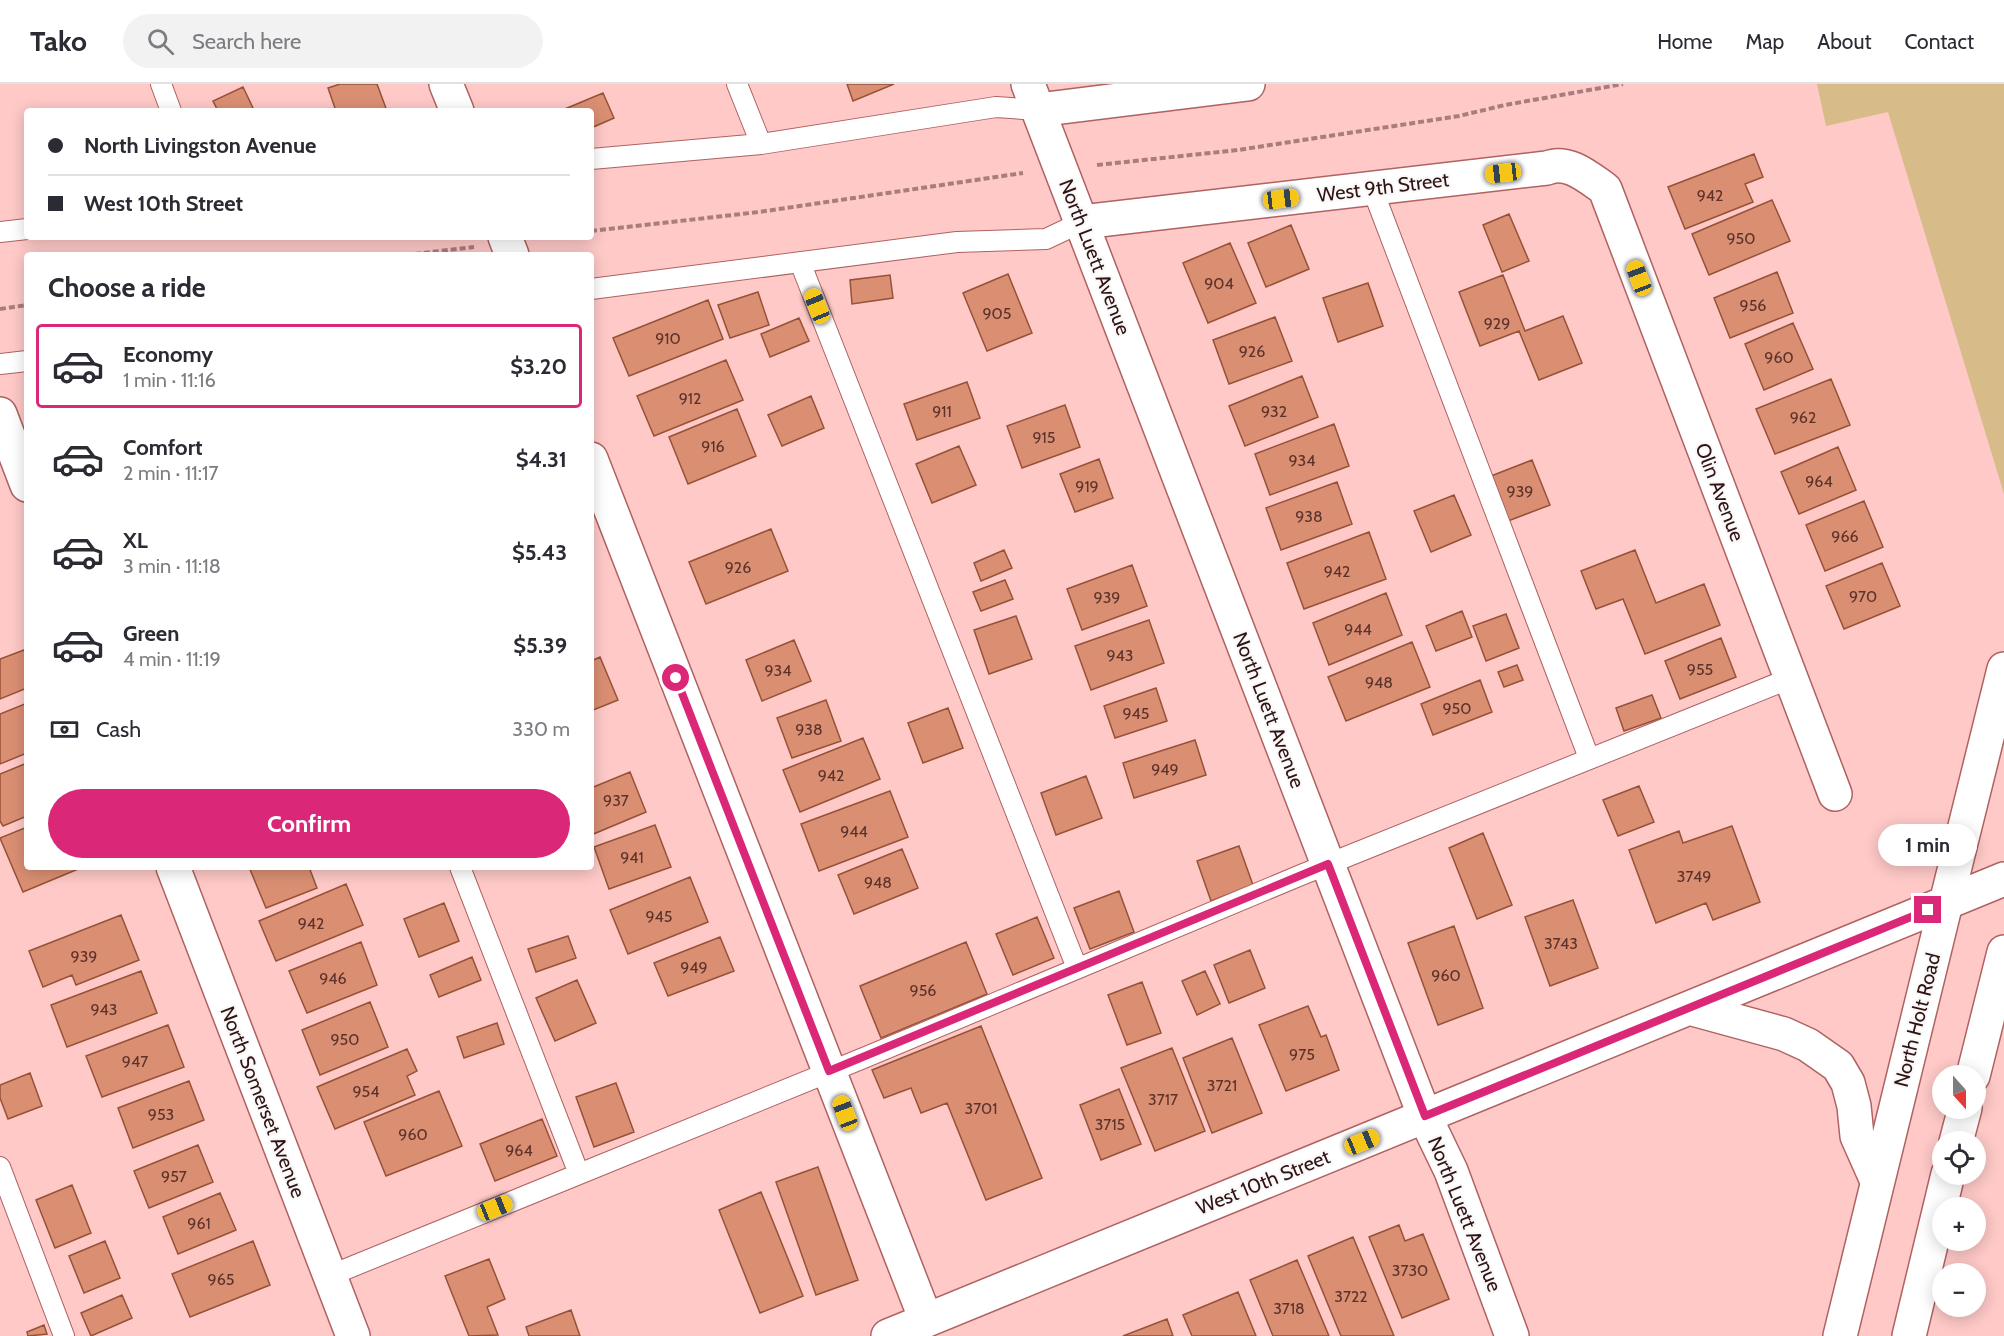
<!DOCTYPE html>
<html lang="en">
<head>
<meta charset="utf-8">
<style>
  body { margin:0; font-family:Cabin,sans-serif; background:#f2f2f3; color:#2b2b33; height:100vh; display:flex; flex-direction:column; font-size:22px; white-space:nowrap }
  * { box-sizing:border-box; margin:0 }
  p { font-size:20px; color:#7c7c81 }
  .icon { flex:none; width:33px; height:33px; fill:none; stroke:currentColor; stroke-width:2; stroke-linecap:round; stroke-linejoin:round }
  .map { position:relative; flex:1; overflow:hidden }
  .details { position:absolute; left:24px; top:168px; width:570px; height:618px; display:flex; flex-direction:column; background:#fff; border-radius:6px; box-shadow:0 3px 15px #0003 }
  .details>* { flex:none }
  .banner { position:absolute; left:24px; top:24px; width:570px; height:132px; border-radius:6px; box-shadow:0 3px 15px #0003; display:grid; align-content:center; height:132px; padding:0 24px; background:#fff }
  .needle { width:39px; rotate:159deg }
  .controls { position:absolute; left:1932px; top:981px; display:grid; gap:12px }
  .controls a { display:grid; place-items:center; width:54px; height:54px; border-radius:50%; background:#fff; box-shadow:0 3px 15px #0003; font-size:30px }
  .end { position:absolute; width:27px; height:27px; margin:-14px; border:8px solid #db2777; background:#fff; box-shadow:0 0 0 3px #fff }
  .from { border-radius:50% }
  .bubble { position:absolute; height:42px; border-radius:21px; background:#fff; box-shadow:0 3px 15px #0003; font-size:20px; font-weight:800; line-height:42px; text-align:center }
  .car { position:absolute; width:18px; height:36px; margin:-18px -9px; border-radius:8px; box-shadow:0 0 4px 2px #0007; background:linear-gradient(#f5c518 24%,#345 0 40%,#f5c518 0 76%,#345 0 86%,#f5c518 0) }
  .banner b { display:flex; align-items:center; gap:21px; height:57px; font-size:22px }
  .banner b+b { border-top:2px solid #e1e1e2 }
  .banner i { width:15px; height:15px; background:#2b2b33 }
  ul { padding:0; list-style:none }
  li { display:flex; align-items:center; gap:18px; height:84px; margin:0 12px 9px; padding:0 12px; border:3px solid transparent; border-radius:6px }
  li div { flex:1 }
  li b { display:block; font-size:22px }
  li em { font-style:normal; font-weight:800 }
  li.on { border-color:#db2777 }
  li>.icon { width:54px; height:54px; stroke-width:1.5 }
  h2 { padding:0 24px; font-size:27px; line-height:72px }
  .pay { display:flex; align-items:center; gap:15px; height:66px; padding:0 24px; font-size:22px }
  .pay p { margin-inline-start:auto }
  .action { display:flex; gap:12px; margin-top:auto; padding:12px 24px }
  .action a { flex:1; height:69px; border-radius:36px; background:#db2777; color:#fff; font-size:24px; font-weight:800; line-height:69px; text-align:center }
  header { display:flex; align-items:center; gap:36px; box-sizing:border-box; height:84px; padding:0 30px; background:#fff; border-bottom:2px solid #e1e1e2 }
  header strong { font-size:28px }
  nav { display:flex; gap:33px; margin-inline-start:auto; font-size:21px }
  .search { width:420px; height:54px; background:#f2f2f3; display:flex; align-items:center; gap:15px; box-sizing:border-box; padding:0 21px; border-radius:33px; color:#7c7c81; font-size:22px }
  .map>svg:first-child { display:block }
</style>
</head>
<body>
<header>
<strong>Tako</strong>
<div class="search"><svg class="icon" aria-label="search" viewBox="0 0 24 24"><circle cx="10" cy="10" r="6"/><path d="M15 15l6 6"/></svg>Search here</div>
<nav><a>Home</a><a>Map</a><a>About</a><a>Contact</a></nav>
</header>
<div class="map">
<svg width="2004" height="1252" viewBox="0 0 2004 1252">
  <rect width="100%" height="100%" fill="#fec9c7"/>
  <path fill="#d7bb88" d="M1817,0H2004V410L1888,28L1826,42Z"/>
  <path fill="#da8f73" stroke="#965137" stroke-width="1.5" d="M340,0H377L387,27H336L328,4Z
    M847,0H894L853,17Z
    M243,3L253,24L247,27H218L213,17Z
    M603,9L614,34L591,44V27H560Z
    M1754,70L1763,93L1745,100L1753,118L1685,145L1668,103Z
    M1772,116L1790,157L1709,191L1692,150Z
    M1509,130L1529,177L1502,188L1483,141Z
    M1291,141L1309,185L1266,203L1248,159Z
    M1230,159L1256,219L1208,239L1183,179Z
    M1777,188L1793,229L1730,254L1714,214Z
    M1008,190L1032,249L987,267L963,209Z
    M890,191L893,214L852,220L850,196Z
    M1503,191L1525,247L1563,232L1582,279L1539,296L1519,247L1480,262L1459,208Z
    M1368,199L1383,242L1338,258L1323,214Z
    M758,208L769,241L730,254L718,221Z
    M708,216L723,255L629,292L613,254Z
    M1275,233L1292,277L1229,300L1213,256Z
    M799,234L809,257L770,273L761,250Z
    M1793,239L1813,285L1764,306L1745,260Z
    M726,276L743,316L654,352L637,312Z
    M1302,292L1318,333L1245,362L1229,322Z
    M1831,295L1850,341L1775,370L1756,325Z
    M967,298L980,334L917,356L904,320Z
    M811,312L824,344L782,362L768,331Z
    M1065,321L1080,363L1022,384L1007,342Z
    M737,325L756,372L688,400L669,353Z
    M1334,340L1349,382L1270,411L1255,370Z
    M959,362L976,401L932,419L916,380Z
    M1838,363L1856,406L1799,430L1781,388Z
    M1099,375L1113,414L1075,428L1060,390Z
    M1532,376L1550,421L1508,437L1491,392Z
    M1337,398L1352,440L1281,466L1266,424Z
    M1454,411L1471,451L1431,468L1414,427Z
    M1864,417L1883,463L1825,487L1806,441Z
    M771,445L788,487L706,520L689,478Z
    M1369,448L1386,495L1304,525L1287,479Z
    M1004,466L1012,484L981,497L974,479Z
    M1635,466L1656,519L1704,500L1720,541L1645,570L1623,515L1596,525L1581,487Z
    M1882,479L1900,522L1844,545L1826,502Z
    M1132,481L1147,522L1082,546L1067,505Z
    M1005,496L1013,515L981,527L973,508Z
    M1386,509L1402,551L1329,581L1313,539Z
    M1462,527L1472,553L1436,567L1426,542Z
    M1506,530L1519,564L1486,577L1473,542Z
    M1016,532L1032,575L989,590L974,546Z
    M1149,536L1164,579L1091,606L1075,562Z
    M1721,554L1736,593L1680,615L1665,577Z
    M794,556L811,597L762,617L746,576Z
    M1412,558L1430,603L1346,637L1328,593Z
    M24,566L27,573V604L0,615V575Z
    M600,573L618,616L591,627V577Z
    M1517,581L1523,596L1504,603L1498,588Z
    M1480,596L1492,628L1433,651L1421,620Z
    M1156,604L1167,637L1115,654L1104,622Z
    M1652,611L1661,634L1624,647L1616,624Z
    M826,616L841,657L792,674L777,634Z
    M27,619V669L0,680V630Z
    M948,624L963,664L923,679L908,639Z
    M863,654L880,695L800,728L783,686Z
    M1195,656L1206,691L1134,714L1123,679Z
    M27,679V732L3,742L0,737V690Z
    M630,688L646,728L591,751V704Z
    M1086,692L1102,734L1056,751L1041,709Z
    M1639,702L1654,738L1618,752L1603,716Z
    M890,707L908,753L819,787L801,740Z
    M655,741L671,783L609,805L594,763Z
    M1732,742L1760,818L1713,836L1706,819L1656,839L1629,766L1679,747L1683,759Z
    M27,743V783H83L23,808L0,754Z
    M1483,749L1512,821L1477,835L1449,764Z
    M1239,762L1253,801L1211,817L1197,777Z
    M902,765L918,804L854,830L838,791Z
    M249,783H309L317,804L266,824Z
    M690,793L708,838L628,870L610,826Z
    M346,800L363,841L276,877L259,837Z
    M1119,807L1134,848L1090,865L1074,824Z
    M1573,816L1598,884L1550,902L1525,833Z
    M444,819L459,857L419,873L404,835Z
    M121,831L139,876L76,901L72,891L43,903L29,867Z
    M1037,833L1054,874L1013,891L996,850Z
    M1454,842L1483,924L1438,941L1408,859Z
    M568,852L576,874L536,888L528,865Z
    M720,853L734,887L668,912L654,879Z
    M361,858L377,901L307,929L289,887Z
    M966,858L987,910L881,954L860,902Z
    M1250,866L1265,904L1229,919L1214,881Z
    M472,873L481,896L439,913L430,891Z
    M141,887L157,929L67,963L51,921Z
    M1205,887L1220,920L1197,931L1182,897Z
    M577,896L596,939L555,957L536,914Z
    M1142,898L1161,949L1127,961L1108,911Z
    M370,918L388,963L320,991L302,946Z
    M1308,922L1321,953L1326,951L1339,986L1286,1007L1259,941Z
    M497,939L504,960L464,974L457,953Z
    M168,941L184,983L102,1013L86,972Z
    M981,942L1042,1094L986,1116L947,1019L921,1029L911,1004L884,1014L872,986Z
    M1232,954L1262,1029L1212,1049L1183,974Z
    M1172,964L1205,1047L1155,1067L1121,984Z
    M407,965L417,987L407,992L415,1011L335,1045L317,1003Z
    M30,989L42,1022L8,1035L0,1014V1001Z
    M189,997L204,1036L133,1064L118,1024Z
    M616,999L634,1048L594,1063L576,1013Z
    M1119,1005L1141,1060L1101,1076L1080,1021Z
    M439,1007L462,1062L386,1092L364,1038Z
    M542,1035L557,1072L495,1097L480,1060Z
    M198,1061L213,1098L149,1124L134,1087Z
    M818,1083L858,1196L816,1211L776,1098Z
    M72,1101L91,1149L55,1164L36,1116Z
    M761,1108L803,1212L760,1229L719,1126Z
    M220,1109L236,1146L178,1170L163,1133Z
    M1399,1141L1405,1157L1423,1150L1449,1215L1402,1234L1369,1153Z
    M1353,1153L1394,1252H1341L1308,1172Z
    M105,1157L120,1194L84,1209L69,1172Z
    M253,1157L270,1201L190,1233L172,1190Z
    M489,1175L505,1215L487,1223L498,1251L469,1252L445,1192Z
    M1297,1176L1329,1252H1273L1250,1196Z
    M1238,1208L1256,1252H1192L1183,1231Z
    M122,1211L132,1234L91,1252L81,1229Z
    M571,1226L580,1252H529L526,1243Z
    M1167,1235L1173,1252H1123Z
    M44,1241L47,1250L28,1252L27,1248Z"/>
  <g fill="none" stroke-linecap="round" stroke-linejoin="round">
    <defs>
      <path id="lane" d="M161,0L171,27
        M737,0L761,60L996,23L1038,26
        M591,75L761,60
        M1372,104L1589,674
        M0,148L27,145
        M800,178L1077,884
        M591,205L957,158L1046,155L1082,138
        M0,280L27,277
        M460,783L579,1090
        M0,1083L64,1252
        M329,1192L866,973L1301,791L1791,594"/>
      <path id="street" d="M446,0L457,27
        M1028,0L1425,1033L1451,1087L1512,1252
        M1038,26L1248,0
        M1082,138L1547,84C1568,75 1589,94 1605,105L1835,710
        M505,153L512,171
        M0,330L27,401
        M591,375L926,1236
        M173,783L353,1252
        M1973,992L2004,868
        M1956,1058L1965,1024
        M1840,1252L1946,819
        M1909,1252L1948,1090"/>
      <path id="primary" d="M1946,819L2004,585
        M1689,924L1784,950L1808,961L1838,982L1848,999L1854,1022L1857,1052L1877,1097
        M888,1252L2004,795"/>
    </defs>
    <use href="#lane" stroke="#af6261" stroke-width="22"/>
    <use href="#street" stroke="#af6261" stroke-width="36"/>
    <use href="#primary" stroke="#af6261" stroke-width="36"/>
    <path stroke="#a97d7c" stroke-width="4" stroke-dasharray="6 3" stroke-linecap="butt" d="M1097,81L1238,66L1459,32L1505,21L1623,0
      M591,147L759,128L1023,89
      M406,171L474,163
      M0,225L27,221"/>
    <use href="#lane" stroke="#fff" stroke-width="20"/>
    <use href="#street" stroke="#fff" stroke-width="33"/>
    <use href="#primary" stroke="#fff" stroke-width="33"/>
  </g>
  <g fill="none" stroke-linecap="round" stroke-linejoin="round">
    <path stroke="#db2777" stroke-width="8" d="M676,594L829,987L1328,780L1425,1032L1928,826"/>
  </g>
  <g text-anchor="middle" stroke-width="4.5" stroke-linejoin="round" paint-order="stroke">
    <g font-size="16" fill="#5c322b">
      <text x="1710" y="117">942</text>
      <text x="1741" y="160">950</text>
      <text x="1219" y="205">904</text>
      <text x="1753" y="227">956</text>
      <text x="997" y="235">905</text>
      <text x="1497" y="245">929</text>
      <text x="668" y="260">910</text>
      <text x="1252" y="273">926</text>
      <text x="1779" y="279">960</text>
      <text x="690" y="320">912</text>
      <text x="942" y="333">911</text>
      <text x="1274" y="333">932</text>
      <text x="1803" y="339">962</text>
      <text x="1044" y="359">915</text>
      <text x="713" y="368">916</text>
      <text x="1302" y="382">934</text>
      <text x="1819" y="403">964</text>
      <text x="1087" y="408">919</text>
      <text x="1520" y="413">939</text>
      <text x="1309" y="438">938</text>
      <text x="1845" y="458">966</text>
      <text x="738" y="489">926</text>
      <text x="1337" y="493">942</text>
      <text x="1863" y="518">970</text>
      <text x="1107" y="519">939</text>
      <text x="1358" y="551">944</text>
      <text x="1120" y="577">943</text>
      <text x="1700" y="591">955</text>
      <text x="778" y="592">934</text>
      <text x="1379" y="604">948</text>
      <text x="1457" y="630">950</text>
      <text x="1136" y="635">945</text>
      <text x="809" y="651">938</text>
      <text x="1165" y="691">949</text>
      <text x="831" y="697">942</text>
      <text x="616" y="722">937</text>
      <text x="854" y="753">944</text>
      <text x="632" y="779">941</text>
      <text x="1694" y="798">3749</text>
      <text x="878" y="804">948</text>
      <text x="659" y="838">945</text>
      <text x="311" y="845">942</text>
      <text x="1561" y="865">3743</text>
      <text x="84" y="878">939</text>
      <text x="694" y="889">949</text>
      <text x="1446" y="897">960</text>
      <text x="333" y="900">946</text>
      <text x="923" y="912">956</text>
      <text x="104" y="931">943</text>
      <text x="345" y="961">950</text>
      <text x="1302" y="976">975</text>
      <text x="135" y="983">947</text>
      <text x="1222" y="1007">3721</text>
      <text x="366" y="1013">954</text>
      <text x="1163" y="1021">3717</text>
      <text x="981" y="1030">3701</text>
      <text x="161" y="1036">953</text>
      <text x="1110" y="1046">3715</text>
      <text x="413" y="1056">960</text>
      <text x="519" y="1072">964</text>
      <text x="174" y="1098">957</text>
      <text x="199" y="1145">961</text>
      <text x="1410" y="1192">3730</text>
      <text x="221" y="1201">965</text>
      <text x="1351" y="1218">3722</text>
      <text x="1289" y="1230">3718</text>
    </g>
    <g font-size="20" fill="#321313" stroke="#f9f9f9">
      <text transform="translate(1383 103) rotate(-7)" y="7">West 9th Street</text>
      <text transform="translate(1095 173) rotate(69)" y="7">North Luett Avenue</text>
      <text transform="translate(1720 408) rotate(69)" y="7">Olin Avenue</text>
      <text transform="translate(1269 626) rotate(69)" y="7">North Luett Avenue</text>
      <text transform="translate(1917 936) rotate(-76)" y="7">North Holt Road</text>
      <text transform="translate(263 1018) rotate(69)" y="7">North Somerset Avenue</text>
      <text transform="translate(1263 1098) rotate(-22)" y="7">West 10th Street</text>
      <text transform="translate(1465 1130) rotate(68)" y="7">North Luett Avenue</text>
    </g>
  </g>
</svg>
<div class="controls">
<a><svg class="needle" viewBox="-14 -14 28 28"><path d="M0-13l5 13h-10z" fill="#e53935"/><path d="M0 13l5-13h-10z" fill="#7c7c81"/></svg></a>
<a><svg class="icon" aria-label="locate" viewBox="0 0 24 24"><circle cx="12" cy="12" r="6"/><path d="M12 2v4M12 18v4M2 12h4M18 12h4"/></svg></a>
<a>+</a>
<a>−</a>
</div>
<i class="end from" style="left:676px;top:594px"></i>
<i class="end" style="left:1928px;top:826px"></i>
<div class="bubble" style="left:1878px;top:740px;width:99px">1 min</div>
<i class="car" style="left:1503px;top:89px;rotate:263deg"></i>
<i class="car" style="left:1281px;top:115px;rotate:83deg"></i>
<i class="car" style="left:1639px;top:194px;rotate:339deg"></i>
<i class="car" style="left:817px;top:222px;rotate:338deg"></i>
<i class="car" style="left:845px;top:1029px;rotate:339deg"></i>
<i class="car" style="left:1362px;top:1058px;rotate:68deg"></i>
<i class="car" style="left:495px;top:1124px;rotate:68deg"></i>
<div class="banner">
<b><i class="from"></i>North Livingston Avenue</b>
<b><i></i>West 10th Street</b>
</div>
<section class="details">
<h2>Choose a ride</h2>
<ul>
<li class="on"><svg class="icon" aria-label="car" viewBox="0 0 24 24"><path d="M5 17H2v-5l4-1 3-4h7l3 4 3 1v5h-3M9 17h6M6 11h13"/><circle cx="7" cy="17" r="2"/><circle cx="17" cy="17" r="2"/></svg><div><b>Economy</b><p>1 min · 11:16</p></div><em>$3.20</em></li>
<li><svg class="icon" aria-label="car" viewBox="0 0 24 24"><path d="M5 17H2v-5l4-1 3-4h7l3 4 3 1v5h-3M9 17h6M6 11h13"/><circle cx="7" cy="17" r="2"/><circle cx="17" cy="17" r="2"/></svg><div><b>Comfort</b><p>2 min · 11:17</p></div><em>$4.31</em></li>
<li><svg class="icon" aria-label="car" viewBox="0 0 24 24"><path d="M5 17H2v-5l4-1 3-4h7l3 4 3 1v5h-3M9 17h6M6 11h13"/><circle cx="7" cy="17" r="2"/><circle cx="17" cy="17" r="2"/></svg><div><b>XL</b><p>3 min · 11:18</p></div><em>$5.43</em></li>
<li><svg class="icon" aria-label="car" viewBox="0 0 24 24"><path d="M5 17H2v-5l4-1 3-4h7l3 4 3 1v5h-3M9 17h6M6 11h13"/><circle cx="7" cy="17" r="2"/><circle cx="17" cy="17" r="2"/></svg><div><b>Green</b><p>4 min · 11:19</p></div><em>$5.39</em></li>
</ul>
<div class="pay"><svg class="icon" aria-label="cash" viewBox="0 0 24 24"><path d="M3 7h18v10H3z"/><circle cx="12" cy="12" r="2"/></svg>Cash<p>330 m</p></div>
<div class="action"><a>Confirm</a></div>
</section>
</div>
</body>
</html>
